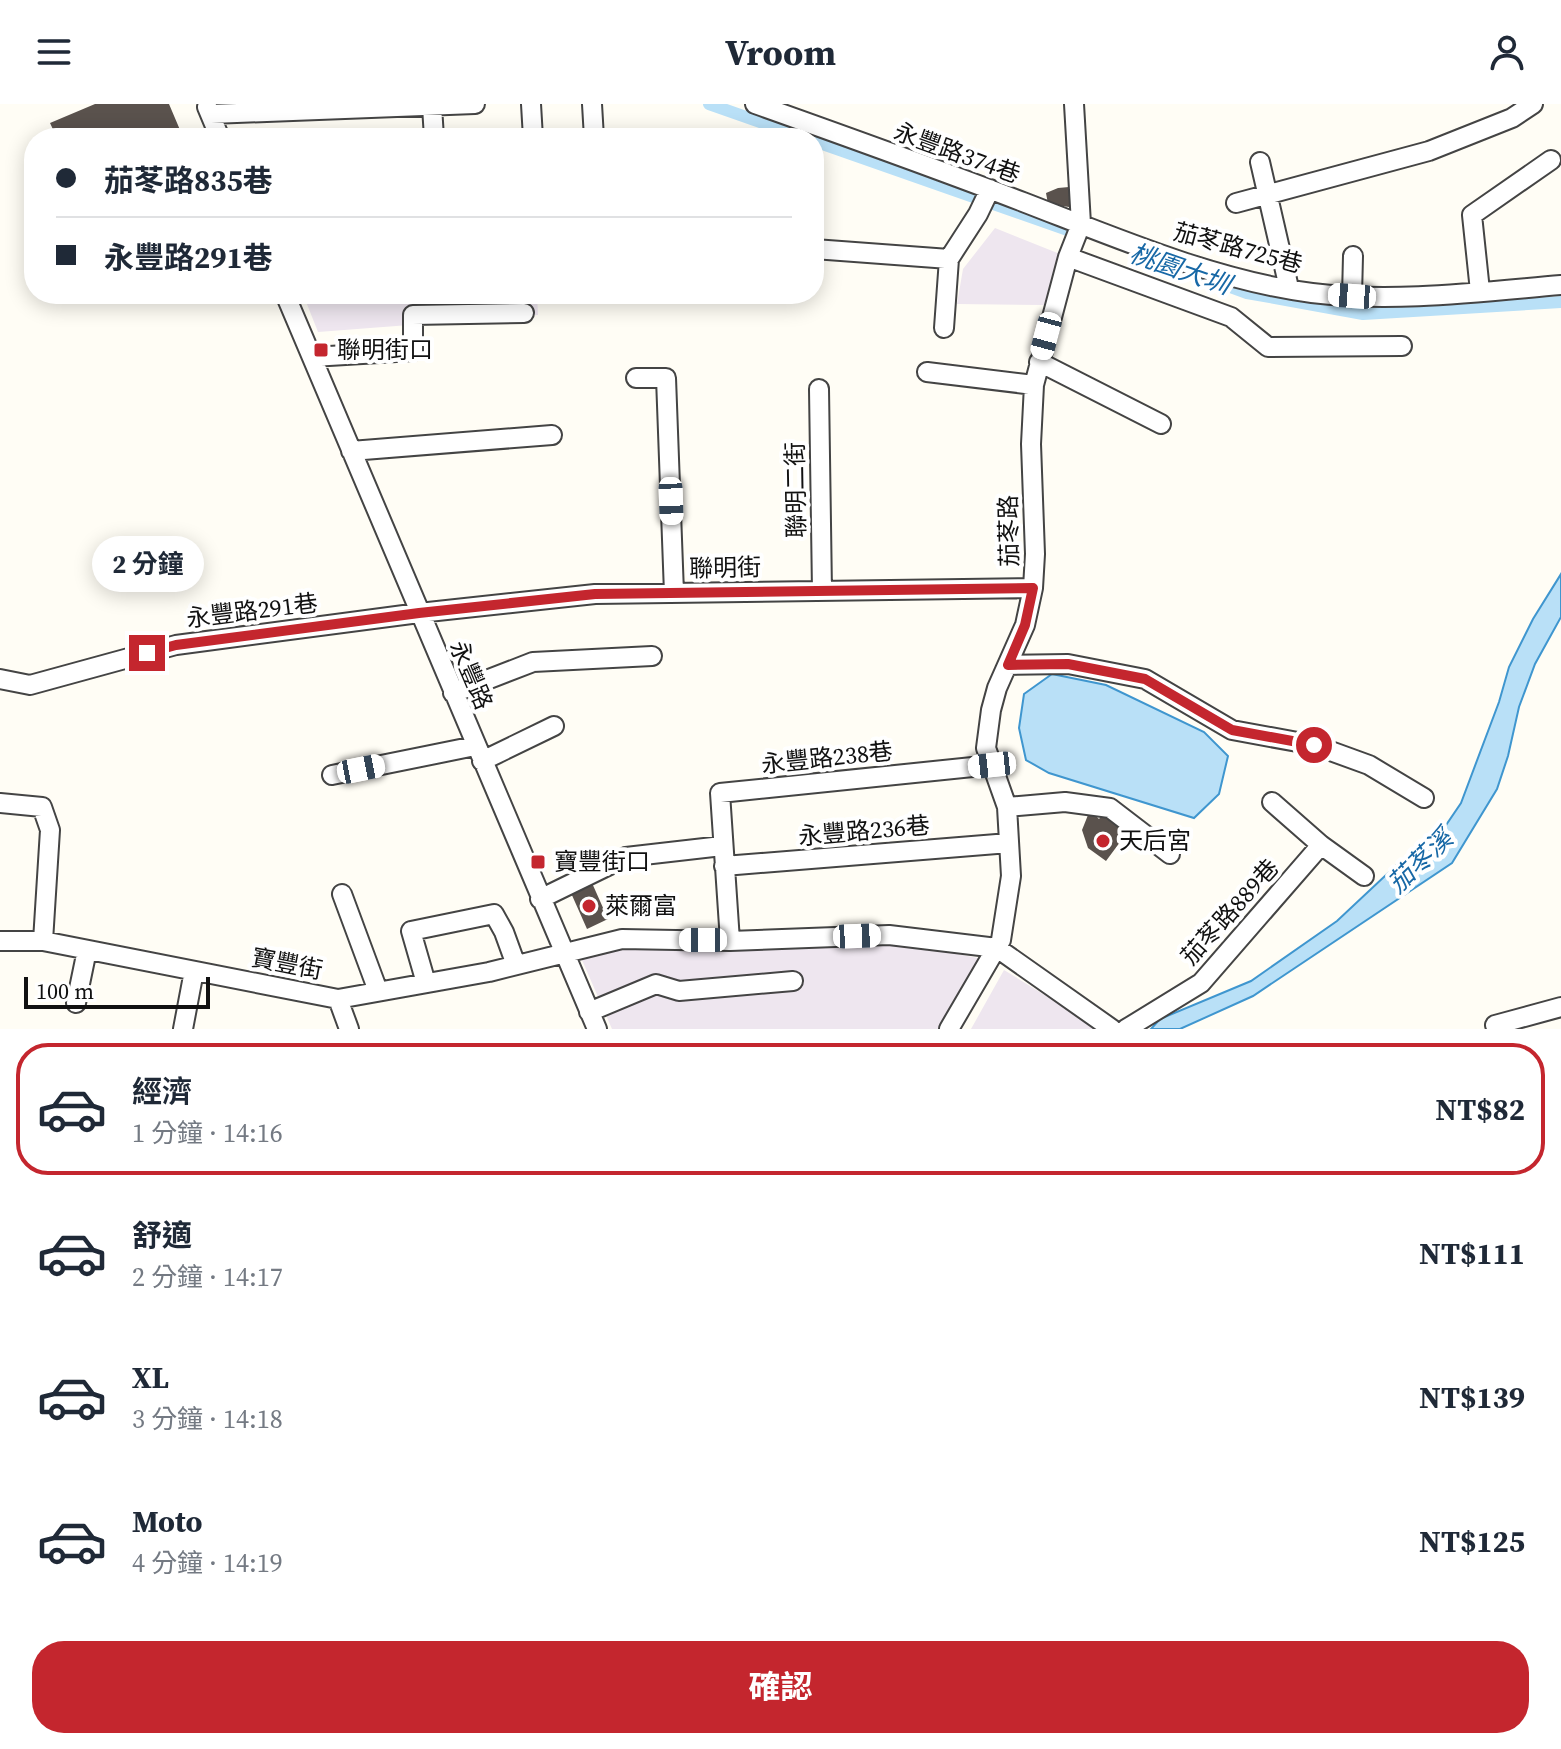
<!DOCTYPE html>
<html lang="zh-TW">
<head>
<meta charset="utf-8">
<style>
  body { margin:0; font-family:"Source Serif 4","Noto Sans TC",serif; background:#f2f2f3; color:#1f2937; height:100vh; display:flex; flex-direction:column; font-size:30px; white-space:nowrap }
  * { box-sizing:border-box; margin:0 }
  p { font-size:26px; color:#747a83 }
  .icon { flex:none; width:44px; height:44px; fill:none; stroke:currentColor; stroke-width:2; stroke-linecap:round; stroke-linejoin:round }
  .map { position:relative; height:925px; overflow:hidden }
  .drawer { display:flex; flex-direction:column; background:#fff; flex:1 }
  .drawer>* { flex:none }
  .banner { position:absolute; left:24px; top:24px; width:800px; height:176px; border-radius:32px; box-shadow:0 4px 20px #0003; display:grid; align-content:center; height:176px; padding:0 32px; background:#fff }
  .scale { position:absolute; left:24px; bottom:20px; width:186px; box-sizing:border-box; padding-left:8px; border:4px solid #111; border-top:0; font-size:22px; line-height:28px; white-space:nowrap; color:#111; -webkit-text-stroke:6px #fff; paint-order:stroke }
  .end { position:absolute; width:36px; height:36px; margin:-18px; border:10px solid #c4262e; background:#fff; box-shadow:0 0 0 4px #fff }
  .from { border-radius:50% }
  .bubble { position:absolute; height:56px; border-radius:28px; background:#fff; box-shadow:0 4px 20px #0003; font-size:26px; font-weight:700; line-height:56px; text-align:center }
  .car { position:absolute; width:24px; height:48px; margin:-24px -12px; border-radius:10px; box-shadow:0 0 6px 2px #0007; background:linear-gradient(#fff 24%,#345 0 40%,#fff 0 76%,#345 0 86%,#fff 0) }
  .banner b { display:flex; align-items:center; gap:28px; height:76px; font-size:30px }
  .banner b+b { border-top:2px solid #e0e1e3 }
  .banner i { width:20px; height:20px; background:#1f2937 }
  ul { padding:14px 0 0; list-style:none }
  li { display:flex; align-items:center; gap:24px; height:132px; margin:0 16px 12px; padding:0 16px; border:4px solid transparent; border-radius:32px }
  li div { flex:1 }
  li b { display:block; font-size:30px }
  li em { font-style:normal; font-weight:700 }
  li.current { border-color:#c4262e }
  li>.icon { width:72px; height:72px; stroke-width:1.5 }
  .action { display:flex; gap:16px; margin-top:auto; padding:16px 32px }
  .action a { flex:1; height:92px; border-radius:32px; background:#c4262e; color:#fff; font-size:32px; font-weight:700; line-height:92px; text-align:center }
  header { display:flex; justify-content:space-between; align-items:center; height:104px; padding:0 32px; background:#fff; font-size:36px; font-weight:700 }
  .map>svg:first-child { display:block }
</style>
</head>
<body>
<header><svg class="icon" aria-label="menu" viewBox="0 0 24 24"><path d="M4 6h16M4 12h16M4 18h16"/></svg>Vroom<svg class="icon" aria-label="person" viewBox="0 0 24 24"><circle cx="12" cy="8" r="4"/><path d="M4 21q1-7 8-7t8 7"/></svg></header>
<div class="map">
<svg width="1561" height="925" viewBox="0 0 1561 925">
  <rect width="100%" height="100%" fill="#fffdf5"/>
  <path fill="#eee6ef" d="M995,124L1060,150L1044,201L957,200L963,165Z
    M303,190H537L538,211L318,228Z
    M827,825L978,854L980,863L947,925H612L582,856L586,849Z
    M1004,866L1100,925H971Z"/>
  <path fill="#b9e0f7" stroke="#3f96cf" stroke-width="2" d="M1561,470V513L1535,560L1519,603L1508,652L1497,685L1452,759L1253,892L1180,925H1151L1160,915L1251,877L1337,817L1402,756L1444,724L1461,699L1499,598L1509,563L1533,515Z
    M1052,570L1106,581L1204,628L1228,652L1219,690L1194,714L1049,669L1026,656L1019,624L1024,590Z"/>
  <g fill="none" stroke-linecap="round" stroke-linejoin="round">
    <path stroke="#b9e0f7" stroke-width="12" d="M709,0L806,34
      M814,37L1082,131
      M1198,171L1247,189L1363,210L1561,198"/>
  </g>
  <path fill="#5a524d" d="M95,0H169L183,33L57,34L50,19Z
    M1069,83V103L1048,100L1046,89L1058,84Z
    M1090,706L1099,715L1103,710L1126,730L1106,757L1088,744L1082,726Z
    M592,779L608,815L587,825L571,789Z"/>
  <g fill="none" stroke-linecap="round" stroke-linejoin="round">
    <defs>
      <path id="minor" d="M531,0L533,34
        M592,0L594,34
        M755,0C845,32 935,64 1023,98C1114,133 1216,177 1312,189C1394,199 1480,188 1561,181
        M432,2L434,34
        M207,3L220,34
        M211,10L475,0
        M1260,58L1289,184
        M1236,99L1429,47L1512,14L1533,0
        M814,145L949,155L978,110L990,85
        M1068,153L1231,213L1268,243L1402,242
        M1480,187L1472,111L1551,56
        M285,190L597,925
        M1352,192L1353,152
        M944,224L949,155
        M312,253L413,247V211L524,209
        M1039,258L1161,320
        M927,268L1034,281
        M636,274H666L674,489
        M819,285L822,487
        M351,347L552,331
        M1008,561L1068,560L1145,575L1232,626L1314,641L1369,661L1424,694
        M0,575L30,581L176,541L419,509L595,490L1033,484
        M453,589L533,558L652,552
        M482,657L554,622
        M332,671L475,642
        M1272,698L1321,741L1364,772
        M0,699L42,703L50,726L43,837
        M1007,703L1065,698L1110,704L1170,750
        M724,762L1009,739
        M342,790L378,887
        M540,795L626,753L722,742
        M0,837H43L338,895L489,868L622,835L730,837L889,831L997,844L1112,925
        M730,837L720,689L992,661
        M426,879L411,827L494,810L504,828L516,861
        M338,895L349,925
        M76,899L87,846
        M589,908L656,880L679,887L793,877
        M183,925L194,867
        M949,925L1001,836L1011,772L1007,703L986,644L991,606L997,584L1025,521L1033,484L1035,450L1031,340L1034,281L1068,153L1081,120L1074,0
        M1126,925L1201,879L1321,741
        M1497,925L1495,921L1561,903"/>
    </defs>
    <use href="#minor" stroke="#444" stroke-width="22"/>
    <use href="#minor" stroke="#fff" stroke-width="18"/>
  </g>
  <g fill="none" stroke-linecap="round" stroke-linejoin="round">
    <path stroke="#c4262e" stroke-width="10" d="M147,549L176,541L419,509L595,490L1033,484L1025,521L1008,561L1068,560L1145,575L1232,626L1314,641"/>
  </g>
  <g fill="#c4262e" stroke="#fff" stroke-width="3">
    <rect x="313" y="238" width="16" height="16" rx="4"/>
    <circle cx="1103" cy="737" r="8"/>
    <rect x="530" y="750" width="16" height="16" rx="4"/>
    <circle cx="589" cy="802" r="8"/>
  </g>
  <g text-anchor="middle" stroke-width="8" stroke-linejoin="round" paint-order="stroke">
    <g font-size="24" fill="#111" stroke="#fff">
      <text transform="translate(957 49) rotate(20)" y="8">永豐路374巷</text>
      <text transform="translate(1238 144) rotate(15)" y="8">茄苳路725巷</text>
      <text transform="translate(796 386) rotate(-91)" y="8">聯明二街</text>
      <text transform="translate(1009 427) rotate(-91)" y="8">茄苳路</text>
      <text transform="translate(725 464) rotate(-1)" y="8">聯明街</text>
      <text transform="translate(252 507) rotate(-7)" y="8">永豐路291巷</text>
      <text transform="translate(471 571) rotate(67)" y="8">永豐路</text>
      <text transform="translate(827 654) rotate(-6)" y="8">永豐路238巷</text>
      <text transform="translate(864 727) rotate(-5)" y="8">永豐路236巷</text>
      <text transform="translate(1230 808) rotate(-48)" y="8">茄苳路889巷</text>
      <text transform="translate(287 860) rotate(11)" y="8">寶豐街</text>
    </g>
    <g font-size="24" fill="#111" stroke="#fff" text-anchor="start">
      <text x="337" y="254">聯明街口</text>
      <text x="1119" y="745">天后宮</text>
      <text x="554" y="766">寶豐街口</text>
      <text x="605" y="810">萊爾富</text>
    </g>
    <g font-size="26" font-style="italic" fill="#1768a6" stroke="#fff">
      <text transform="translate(1180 165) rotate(19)" y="9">桃園大圳</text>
      <text transform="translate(1420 757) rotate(-44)" y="9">茄苳溪</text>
    </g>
  </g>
</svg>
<div class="scale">100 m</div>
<i class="end from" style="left:1314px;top:641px"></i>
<i class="end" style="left:147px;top:549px"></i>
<div class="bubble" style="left:92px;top:432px;width:112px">2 分鐘</div>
<i class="car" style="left:1352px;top:192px;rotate:274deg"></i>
<i class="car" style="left:1046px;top:232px;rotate:195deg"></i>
<i class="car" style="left:671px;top:397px;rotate:178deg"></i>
<i class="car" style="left:992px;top:661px;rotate:264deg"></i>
<i class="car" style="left:361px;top:665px;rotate:79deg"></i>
<i class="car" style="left:857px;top:832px;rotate:88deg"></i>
<i class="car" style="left:703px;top:836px;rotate:270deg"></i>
<div class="banner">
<b><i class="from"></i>茄苳路835巷</b>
<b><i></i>永豐路291巷</b>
</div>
</div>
<section class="drawer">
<ul>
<li class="current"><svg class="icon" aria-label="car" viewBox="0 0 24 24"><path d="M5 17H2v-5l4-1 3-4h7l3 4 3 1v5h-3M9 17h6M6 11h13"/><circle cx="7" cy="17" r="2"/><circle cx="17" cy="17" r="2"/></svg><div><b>經濟</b><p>1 分鐘 · 14:16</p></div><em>NT$82</em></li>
<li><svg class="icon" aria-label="car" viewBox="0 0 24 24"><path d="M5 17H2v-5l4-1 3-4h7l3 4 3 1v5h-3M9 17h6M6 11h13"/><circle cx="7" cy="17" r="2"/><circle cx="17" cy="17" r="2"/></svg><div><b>舒適</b><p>2 分鐘 · 14:17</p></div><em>NT$111</em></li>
<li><svg class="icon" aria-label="car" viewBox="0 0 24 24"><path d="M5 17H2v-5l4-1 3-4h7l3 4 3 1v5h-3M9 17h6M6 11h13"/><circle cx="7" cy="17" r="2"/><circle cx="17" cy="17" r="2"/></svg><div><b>XL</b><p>3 分鐘 · 14:18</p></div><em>NT$139</em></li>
<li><svg class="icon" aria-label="car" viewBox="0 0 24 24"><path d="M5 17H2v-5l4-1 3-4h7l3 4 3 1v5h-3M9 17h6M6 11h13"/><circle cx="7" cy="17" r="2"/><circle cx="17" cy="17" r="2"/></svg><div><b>Moto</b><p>4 分鐘 · 14:19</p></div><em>NT$125</em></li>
</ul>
<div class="action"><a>確認</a></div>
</section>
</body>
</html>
